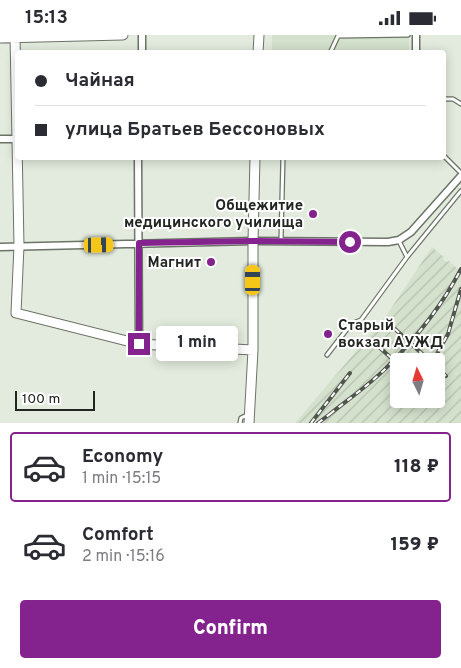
<!DOCTYPE html>
<html lang="en">
<head>
<meta charset="utf-8">
<style>
  body { margin:0; font-family:Overpass,sans-serif; background:#f7f7f7; color:#2b2b33; height:100vh; display:flex; flex-direction:column; font-size:19px; white-space:nowrap }
  * { box-sizing:border-box; margin:0 }
  p { font-size:16px; color:#7c7c81 }
  .icon { flex:none; width:28px; height:28px; fill:none; stroke:currentColor; stroke-width:2; stroke-linecap:round; stroke-linejoin:round }
  .map { position:relative; height:388px; overflow:hidden }
  .side { display:flex; flex-direction:column; background:#fff; flex:1 }
  .side>* { flex:none }
  .guide { position:absolute; left:15px; top:15px; width:431px; height:110px; border-radius:5px; box-shadow:0 2px 12px #0003; display:grid; align-content:center; height:110px; padding:0 20px; background:#fff }
  .needle { width:32px; rotate:355deg }
  .fabs { position:absolute; left:390px; top:318px; display:grid; gap:10px }
  .fabs a { display:grid; place-items:center; width:55px; height:55px; border-radius:5px; background:#fff; box-shadow:0 2px 12px #0003; font-size:25px }
  .scale { position:absolute; left:15px; bottom:12px; width:80px; box-sizing:border-box; padding-left:5px; border:2px solid #222621; border-top:0; font-size:14px; line-height:18px; white-space:nowrap; color:#222621; -webkit-text-stroke:4px #fff; paint-order:stroke }
  .end { position:absolute; width:22px; height:22px; margin:-11px; border:6px solid #84238d; background:#fff; box-shadow:0 0 0 2px #fff }
  .from { border-radius:50% }
  .bubble { position:absolute; height:35px; border-radius:5px; background:#fff; box-shadow:0 2px 12px #0003; font-size:16px; font-weight:800; line-height:35px; text-align:center }
  .car { position:absolute; width:15px; height:30px; margin:-15px -8px; border-radius:6px; box-shadow:0 0 4px 1px #0007; background:linear-gradient(#f5c518 24%,#345 0 40%,#f5c518 0 76%,#345 0 86%,#f5c518 0) }
  .guide b { display:flex; align-items:center; gap:18px; height:48px; font-size:19px }
  .guide b+b { border-top:1px solid #e1e1e2 }
  .guide i { width:12px; height:12px; background:#2b2b33 }
  ul { padding:9px 0 0; list-style:none }
  li { display:flex; align-items:center; gap:15px; height:70px; margin:0 10px 8px; padding:0 10px; border:2px solid transparent; border-radius:5px }
  li div { flex:1 }
  li b { display:block; font-size:19px }
  li em { font-style:normal; font-weight:800 }
  li.current { border-color:#84238d }
  li>.icon { width:45px; height:45px; stroke-width:1.5 }
  .button { display:flex; gap:10px; margin-top:auto; padding:10px 20px }
  .button a { flex:1; height:58px; border-radius:5px; background:#84238d; color:#fff; font-size:20px; font-weight:800; line-height:58px; text-align:center }
  .status { display:flex; justify-content:space-between; align-items:center; height:35px; padding:0 25px; background:#fff; direction:ltr }
  .status svg { height:14px; fill:currentColor }
  .map>svg:first-child { display:block }
</style>
</head>
<body>
<div class="status"><b>15:13</b><svg viewBox="0 0 49 12"><path d="M0 12V9h3v3zM5 12V6h3v6zM10 12V3h3v9zM15 12V0h3v12zM26 1h20v11H26zM47 4h2v5h-2z"/></svg></div>
<div class="map">
<svg width="461" height="388" viewBox="0 0 461 388">
  <defs>
    <pattern id="industrial-furrows" width="10" height="10" patternUnits="userSpaceOnUse" patternTransform="scale(1.25)"><rect width="10" height="10" fill="#d4e1cc"/><path d="M-1 1l2-2M0 10L10 0M9 11l2-2" fill="none" stroke="#b6c1af"/></pattern>
  </defs>
  <rect width="100%" height="100%" fill="#e2ebdd"/>
  <path fill="#d4e1cc" d="M272,0H409V17L272,18Z"/>
  <path fill="url(#industrial-furrows)" fill-rule="evenodd" d="M432,212L444,222L443,224L447,227L449,226L461,237V388H295L386,281ZM399,326H436V364H399Z"/>
  <g fill="none" stroke-linecap="round" stroke-linejoin="round">
    <defs>
      <path id="lane" d="M331,16L338,1L408,0
        M444,64H453L461,69
        M444,121L461,138
        M281,205L283,122
        M399,206L407,222L461,156
        M327,320L351,289L361,285L407,222
        M240,388L241,383L247,380"/>
      <path id="street" d="M142,18V0
        M416,18V0
        M0,104H18
        M138,122L139,309
        M0,212L253,206L388,207L399,205L411,197L461,141"/>
      <path id="secondary" d="M15,0L19,211L16,278L139,309L253,315
        M0,3L123,0
        M258,18L259,0
        M249,388L253,315V206L255,122"/>
    </defs>
    <use href="#lane" stroke="#6b7467" stroke-width="5.5"/>
    <use href="#street" stroke="#6b7467" stroke-width="9"/>
    <use href="#secondary" stroke="#6b7467" stroke-width="11"/>
    <use href="#lane" stroke="#fff" stroke-width="3"/>
    <use href="#street" stroke="#fff" stroke-width="6"/>
    <use href="#secondary" stroke="#fff" stroke-width="9"/>
    <defs>
      <path id="rail" d="M395,294L430,326
        M379,312L398,329
        M433,326L448,299L461,254
        M436,332L446,341
        M397,364L399,362
        M330,379C350,363 372,348 389,330C417,302 443,269 461,234
        M311,388L350,338
        M318,388L334,376"/>
    </defs>
    <use href="#rail" stroke="#50554e" stroke-width="4"/>
    <use href="#rail" stroke="#fff" stroke-width="2" stroke-dasharray="5.5" stroke-linecap="butt"/>
  </g>
  <g fill="none" stroke-linecap="round" stroke-linejoin="round">
    <path stroke="#84238d" stroke-width="6" d="M139,309V208L253,206L350,207"/>
  </g>
  <g fill="#84238d" stroke="#fff" stroke-width="2">
    <circle cx="313" cy="179" r="5"/>
    <circle cx="211" cy="227" r="5"/>
    <circle cx="328" cy="299" r="5"/>
  </g>
  <g text-anchor="middle" stroke-width="4" stroke-linejoin="round" paint-order="stroke">
    <g font-size="15" font-weight="bold" fill="#222621" stroke="#fff" text-anchor="end">
      <text x="303" y="175">Общежитие<tspan x="303" dy="17">медицинского училища</tspan></text>
      <text x="201" y="232">Магнит</text>
      <text x="338" y="295" text-anchor="start">Старый<tspan x="338" dy="17">вокзал АУЖД</tspan></text>
    </g>
  </g>
</svg>
<div class="fabs">
<a><svg class="needle" viewBox="-14 -14 28 28"><path d="M0-13l5 13h-10z" fill="#e53935"/><path d="M0 13l5-13h-10z" fill="#7c7c81"/></svg></a>
</div>
<div class="scale">100 m</div>
<i class="end from" style="left:350px;top:207px"></i>
<i class="end" style="left:139px;top:309px"></i>
<div class="bubble" style="left:156px;top:291px;width:82px">1 min</div>
<i class="car" style="left:99px;top:210px;rotate:89deg"></i>
<i class="car" style="left:253px;top:245px;rotate:0deg"></i>
<div class="guide">
<b><i class="from"></i>Чайная</b>
<b><i></i>улица Братьев Бессоновых</b>
</div>
</div>
<section class="side">
<ul>
<li class="current"><svg class="icon" aria-label="car" viewBox="0 0 24 24"><path d="M5 17H2v-5l4-1 3-4h7l3 4 3 1v5h-3M9 17h6M6 11h13"/><circle cx="7" cy="17" r="2"/><circle cx="17" cy="17" r="2"/></svg><div><b>Economy</b><p>1 min · 15:15</p></div><em>118 ₽</em></li>
<li><svg class="icon" aria-label="car" viewBox="0 0 24 24"><path d="M5 17H2v-5l4-1 3-4h7l3 4 3 1v5h-3M9 17h6M6 11h13"/><circle cx="7" cy="17" r="2"/><circle cx="17" cy="17" r="2"/></svg><div><b>Comfort</b><p>2 min · 15:16</p></div><em>159 ₽</em></li>
</ul>
<div class="button"><a>Confirm</a></div>
</section>
</body>
</html>
